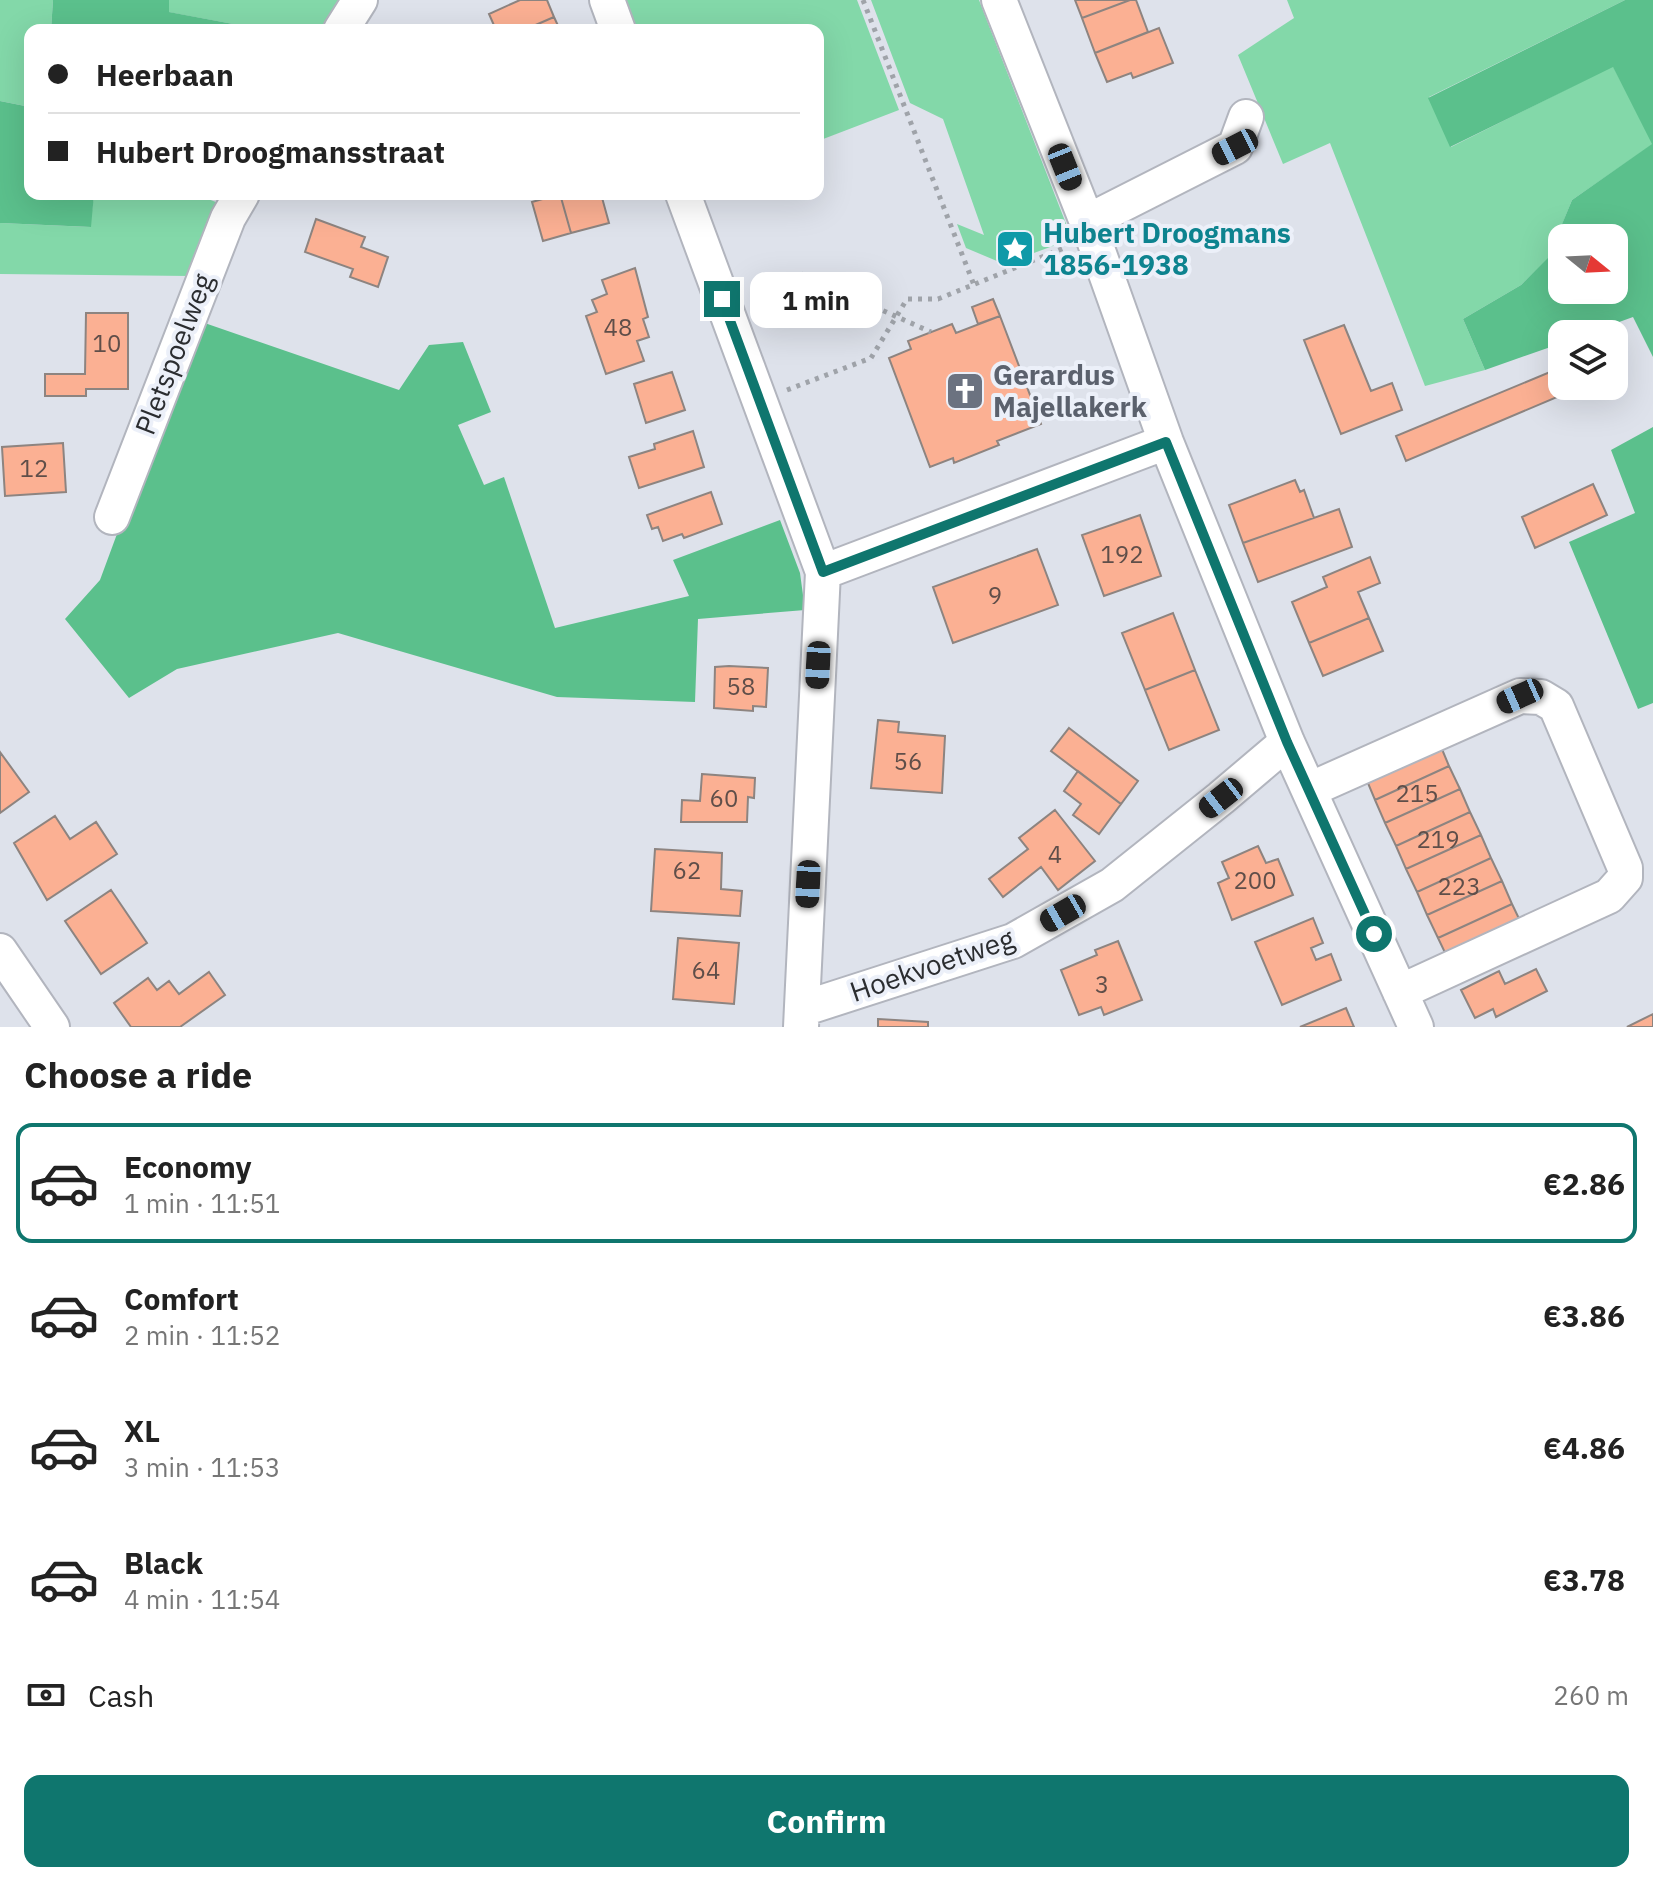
<!DOCTYPE html>
<html lang="en">
<head>
<meta charset="utf-8">
<style>
  body { margin:0; font-family:"IBM Plex Sans",sans-serif; background:#f2f2f2; color:#222; height:100vh; display:flex; flex-direction:column; font-size:30px; white-space:nowrap }
  * { box-sizing:border-box; margin:0 }
  p { font-size:26px; color:#767676 }
  .icon { flex:none; width:44px; height:44px; fill:none; stroke:currentColor; stroke-width:2; stroke-linecap:round; stroke-linejoin:round }
  .map { position:relative; height:1027px; overflow:hidden }
  .sheet { display:flex; flex-direction:column; background:#fff; flex:1 }
  .sheet>* { flex:none }
  .guide { position:absolute; left:24px; top:24px; width:800px; height:176px; border-radius:16px; box-shadow:0 8px 32px #0002; display:grid; align-content:center; height:176px; padding:0 24px; background:#fff }
  .needle { width:52px; rotate:108deg }
  .fabs { position:absolute; left:1548px; top:224px; display:grid; gap:16px }
  .fabs a { display:grid; place-items:center; width:80px; height:80px; border-radius:16px; background:#fff; box-shadow:0 8px 32px #0002; font-size:40px }
  .end { position:absolute; width:36px; height:36px; margin:-18px; border:10px solid #0f766e; background:#fff; box-shadow:0 0 0 4px #fff }
  .from { border-radius:50% }
  .bubble { position:absolute; height:56px; border-radius:16px; background:#fff; box-shadow:0 8px 32px #0002; font-size:26px; font-weight:700; line-height:56px; text-align:center }
  .car { position:absolute; width:24px; height:48px; margin:-24px -12px; border-radius:10px; box-shadow:0 0 6px 2px #0007; background:linear-gradient(#222 24%,#8ab4d8 0 40%,#222 0 76%,#8ab4d8 0 86%,#222 0) }
  .guide b { display:flex; align-items:center; gap:28px; height:76px; font-size:30px }
  .guide b+b { border-top:2px solid #e0e0e0 }
  .guide i { width:20px; height:20px; background:#222 }
  ul { padding:0; list-style:none }
  li { display:flex; align-items:center; gap:24px; height:120px; margin:0 16px 12px; padding:0 8px; border:4px solid transparent; border-radius:16px }
  li div { flex:1 }
  li b { display:block; font-size:30px }
  li em { font-style:normal; font-weight:700 }
  li.current { border-color:#0f766e }
  li>.icon { width:72px; height:72px; stroke-width:1.5 }
  h2 { padding:0 24px; font-size:36px; line-height:96px }
  .pay { display:flex; align-items:center; gap:20px; height:88px; padding:0 24px; font-size:30px }
  .pay p { margin-inline-start:auto }
  .primary-button { display:flex; gap:16px; margin-top:auto; padding:16px 24px }
  .primary-button a { flex:1; height:92px; border-radius:16px; background:#0f766e; color:#fff; font-size:32px; font-weight:700; line-height:92px; text-align:center }
  .map>svg:first-child { display:block }
</style>
</head>
<body>
<div class="map">
<svg width="1653" height="1027" viewBox="0 0 1653 1027">
  <rect width="100%" height="100%" fill="#dee2eb"/>
  <path fill="#83d8a9" d="M0,0H53L51,30H30V107L0,101Z
    M169,0H346L327,30H265L168,12Z
    M623,0H857L899,110L818,141V30H635Z
    M871,0H979L1072,239L1004,264L966,248L957,224L984,235L943,119L910,103Z
    M1287,0H1625L1429,97L1451,147L1613,66L1653,144L1572,200L1548,259L1521,285L1463,319L1485,370L1425,386L1330,143L1283,164L1238,55L1294,18Z
    M94,194H195L221,204L190,276L0,274V223L90,227Z"/>
  <path fill="#5bc08c" fill-rule="evenodd" d="M53,0H169V12L265,30H51Z
    M1625,0H1653V357L1633,317L1586,334H1562V343L1485,370L1463,319L1521,285L1548,258L1572,200L1652,144L1613,67L1450,147L1428,98ZM1562,238H1614V290H1562Z
    M0,101L30,107V194H94L91,227L0,223Z
    M196,320L399,390L429,345L463,342L491,412L458,425L484,485L504,477L555,628L689,596L673,560L780,520L800,573L805,610L698,619L695,702L557,697L338,633L177,669L129,698L65,619L100,580Z
    M1653,427V703L1638,709L1569,542L1635,513L1611,450Z"/>
  <path fill="#fbb093" stroke="#8d8480" stroke-width="2" d="M520,0H547L554,17L524,30H496L489,14Z
    M1075,0H1130L1082,18Z
    M1130,0H1136L1148,32L1095,53L1082,18Z
    M554,17L560,30H524Z
    M1159,28L1173,63L1133,78L1131,73L1107,82L1095,53Z
    M560,194L571,233L543,241L532,202Z
    M560,194H601L609,223L571,233Z
    M316,219L365,237L361,247L388,257L378,287L350,277L353,269L305,252Z
    M635,268L648,317L643,319L649,337L637,341L644,361L606,374L586,316L597,312L592,300L607,294L602,280Z
    M993,299L1000,316L978,324L972,307Z
    M86,313H128V389H86V396H45V374H85Z
    M1000,316L1041,424L997,441L999,445L954,463L953,458L930,467L889,358L911,349L908,341L952,324L956,333Z
    M1344,325L1371,391L1392,383L1402,410L1341,434L1304,340Z
    M1562,367V386H1583L1406,461L1396,436Z
    M672,372L685,410L646,423L634,384Z
    M693,431L704,467L639,488L629,457L655,449L654,444Z
    M63,443L66,492L5,496L2,447Z
    M1295,480L1300,492L1304,490L1314,518L1243,543L1229,505Z
    M1593,484L1607,515L1535,548L1522,517Z
    M711,492L722,524L684,538L682,534L663,541L658,527L652,529L647,515Z
    M1339,509L1352,547L1258,582L1243,543Z
    M1140,515L1161,576L1104,596L1082,535Z
    M1037,549L1058,605L953,643L933,587Z
    M1370,557L1380,583L1358,592L1369,618L1309,643L1292,602L1327,587L1323,577Z
    M1173,613L1195,670L1145,690L1122,633Z
    M1369,618L1383,651L1323,676L1309,643Z
    M729,666L768,668L766,707L753,706V711L714,708L715,667Z
    M1195,670L1219,730L1169,750L1145,690Z
    M878,720L899,722L898,732L945,736L942,793L871,788Z
    M1069,728L1138,781L1121,804L1051,751Z
    M1439,742L1449,766L1375,800L1365,776Z
    M0,752L29,792L0,813Z
    M1449,766L1460,789L1385,823L1375,800Z
    M1078,771L1121,804L1099,834L1073,815L1081,804L1064,791Z
    M702,774L755,778L754,798L748,797L747,822H681L682,800L700,801Z
    M1460,789L1470,812L1396,846L1385,823Z
    M1055,810L1095,861L1058,890L1041,867L1003,897L989,879L1028,849L1019,838Z
    M1470,812L1481,835L1406,869L1396,846Z
    M55,816L70,839L96,822L117,854L47,900L14,843Z
    M1481,835L1491,858L1417,892L1406,869Z
    M1258,846L1266,863L1278,859L1293,895L1232,920L1218,883L1229,878L1222,862Z
    M655,849L722,853L721,889L742,891L740,916L651,911Z
    M1491,858L1502,881L1427,915L1417,892Z
    M1502,881L1512,904L1438,938L1427,915Z
    M111,890L147,943L101,974L65,921Z
    M1512,904L1523,927L1449,961L1438,938Z
    M1313,918L1323,943L1311,948L1316,960L1331,954L1341,980L1282,1005L1255,942Z
    M678,938L739,943L734,1004L673,999Z
    M1118,941L1142,1000L1104,1015L1101,1007L1079,1015L1061,970L1097,955L1095,950Z
    M1536,969L1547,991L1496,1017L1493,1009L1475,1018L1461,990L1499,971L1505,984Z
    M209,972L225,995L180,1027H131L114,1003L148,978L157,990L169,981L179,994Z
    M1346,1008L1354,1027H1300Z
    M1653,1014V1027H1627Z
    M878,1019L928,1022V1027H878Z"/>
  <g fill="none" stroke-linecap="round" stroke-linejoin="round">
    <defs>
      <path id="minor" d="M607,0L618,30
        M999,0L1093,237L1166,442L1287,742L1416,1027
        M341,30L360,0
        M683,194L823,572L801,1027
        M1087,222L1235,147L1246,117
        M112,517L228,218L242,194
        M823,572L1166,442
        M1309,790L1520,696L1541,697L1556,706L1625,868V878L1609,896L1400,992
        M0,951L52,1027
        M802,1009L1013,941L1112,885L1221,798L1287,742"/>
    </defs>
    <use href="#minor" stroke="#b2b5be" stroke-width="38"/>
    <path stroke="#9fa3a9" stroke-width="5" stroke-dasharray="4 6" stroke-linecap="butt" d="M863,0L974,285
      M801,274L931,332
      M787,390L871,358L907,299H938L1064,248"/>
    <use href="#minor" stroke="#fff" stroke-width="34"/>
  </g>
  <g fill="none" stroke-linecap="round" stroke-linejoin="round">
    <path stroke="#0f766e" stroke-width="10" d="M722,299L823,572L1166,442L1287,742L1374,934"/>
  </g>
  <defs>
    <symbol id="sight-square" viewBox="-11 -11 22 22"><rect x="-9" y="-9" width="18" height="18" rx="4" fill="#0f9aa8" stroke="#ecf0f9"/><path d="M0-6L1.8-2.2L6-1.7L2.9 1.2L3.7 5.4L0 3.3L-3.7 5.4L-2.9 1.2L-6-1.7L-1.8-2.2Z" fill="#fff"/></symbol>
    <symbol id="church-square" viewBox="-11 -11 22 22"><rect x="-9" y="-9" width="18" height="18" rx="4" fill="#6b7280" stroke="#ecf0f9"/><path d="M-1.2-6h2.4v3.5h3.3v2.4h-3.3V6h-2.4V-.1h-3.3v-2.4h3.3Z" fill="#fff"/></symbol>
  </defs>
  <g fill-rule="evenodd">
    <use href="#sight-square" x="993" y="227" width="44" height="44"/>
    <use href="#church-square" x="943" y="369" width="44" height="44"/>
  </g>
  <g text-anchor="middle" stroke-width="8" stroke-linejoin="round" paint-order="stroke">
    <g font-size="24" fill="#5f4e49">
      <text x="618" y="336">48</text>
      <text x="107" y="352">10</text>
      <text x="34" y="477">12</text>
      <text x="1122" y="563">192</text>
      <text x="995" y="604">9</text>
      <text x="741" y="695">58</text>
      <text x="908" y="770">56</text>
      <text x="1417" y="802">215</text>
      <text x="724" y="807">60</text>
      <text x="1438" y="848">219</text>
      <text x="1055" y="863">4</text>
      <text x="687" y="879">62</text>
      <text x="1255" y="889">200</text>
      <text x="1459" y="895">223</text>
      <text x="706" y="979">64</text>
      <text x="1102" y="993">3</text>
    </g>
    <g font-size="28" font-weight="bold" fill="#0d838f" stroke="#ecf0f9" text-anchor="start">
      <text x="1043" y="243">Hubert Droogmans<tspan x="1043" dy="32">1856-1938</tspan></text>
    </g>
    <g font-size="28" fill="#2b2d30" stroke="#ecf0f9">
      <text transform="translate(174 354) rotate(-69)" y="10">Pletspoelweg</text>
      <text transform="translate(932 965) rotate(-19)" y="10">Hoekvoetweg</text>
    </g>
    <g font-size="28" font-weight="bold" fill="#5b616d" stroke="#ecf0f9" text-anchor="start">
      <text x="993" y="385">Gerardus<tspan x="993" dy="32">Majellakerk</tspan></text>
    </g>
  </g>
</svg>
<div class="fabs">
<a><svg class="needle" viewBox="-14 -14 28 28"><path d="M0-13l5 13h-10z" fill="#e53935"/><path d="M0 13l5-13h-10z" fill="#767676"/></svg></a>
<a><svg class="icon" aria-label="layers" viewBox="0 0 24 24"><path d="M12 4l9 5-9 5-9-5zM3 14l9 5 9-5"/></svg></a>
</div>
<i class="end from" style="left:1374px;top:934px"></i>
<i class="end" style="left:722px;top:299px"></i>
<div class="bubble" style="left:750px;top:272px;width:132px">1 min</div>
<i class="car" style="left:1235px;top:147px;rotate:243deg"></i>
<i class="car" style="left:1065px;top:167px;rotate:158deg"></i>
<i class="car" style="left:818px;top:665px;rotate:183deg"></i>
<i class="car" style="left:1520px;top:696px;rotate:246deg"></i>
<i class="car" style="left:1221px;top:798px;rotate:232deg"></i>
<i class="car" style="left:808px;top:884px;rotate:183deg"></i>
<i class="car" style="left:1063px;top:913px;rotate:240deg"></i>
<div class="guide">
<b><i class="from"></i>Heerbaan</b>
<b><i></i>Hubert Droogmansstraat</b>
</div>
</div>
<section class="sheet">
<h2>Choose a ride</h2>
<ul>
<li class="current"><svg class="icon" aria-label="car" viewBox="0 0 24 24"><path d="M5 17H2v-5l4-1 3-4h7l3 4 3 1v5h-3M9 17h6M6 11h13"/><circle cx="7" cy="17" r="2"/><circle cx="17" cy="17" r="2"/></svg><div><b>Economy</b><p>1 min · 11:51</p></div><em>€2.86</em></li>
<li><svg class="icon" aria-label="car" viewBox="0 0 24 24"><path d="M5 17H2v-5l4-1 3-4h7l3 4 3 1v5h-3M9 17h6M6 11h13"/><circle cx="7" cy="17" r="2"/><circle cx="17" cy="17" r="2"/></svg><div><b>Comfort</b><p>2 min · 11:52</p></div><em>€3.86</em></li>
<li><svg class="icon" aria-label="car" viewBox="0 0 24 24"><path d="M5 17H2v-5l4-1 3-4h7l3 4 3 1v5h-3M9 17h6M6 11h13"/><circle cx="7" cy="17" r="2"/><circle cx="17" cy="17" r="2"/></svg><div><b>XL</b><p>3 min · 11:53</p></div><em>€4.86</em></li>
<li><svg class="icon" aria-label="car" viewBox="0 0 24 24"><path d="M5 17H2v-5l4-1 3-4h7l3 4 3 1v5h-3M9 17h6M6 11h13"/><circle cx="7" cy="17" r="2"/><circle cx="17" cy="17" r="2"/></svg><div><b>Black</b><p>4 min · 11:54</p></div><em>€3.78</em></li>
</ul>
<div class="pay"><svg class="icon" aria-label="cash" viewBox="0 0 24 24"><path d="M3 7h18v10H3z"/><circle cx="12" cy="12" r="2"/></svg>Cash<p>260 m</p></div>
<div class="primary-button"><a>Confirm</a></div>
</section>
</body>
</html>
